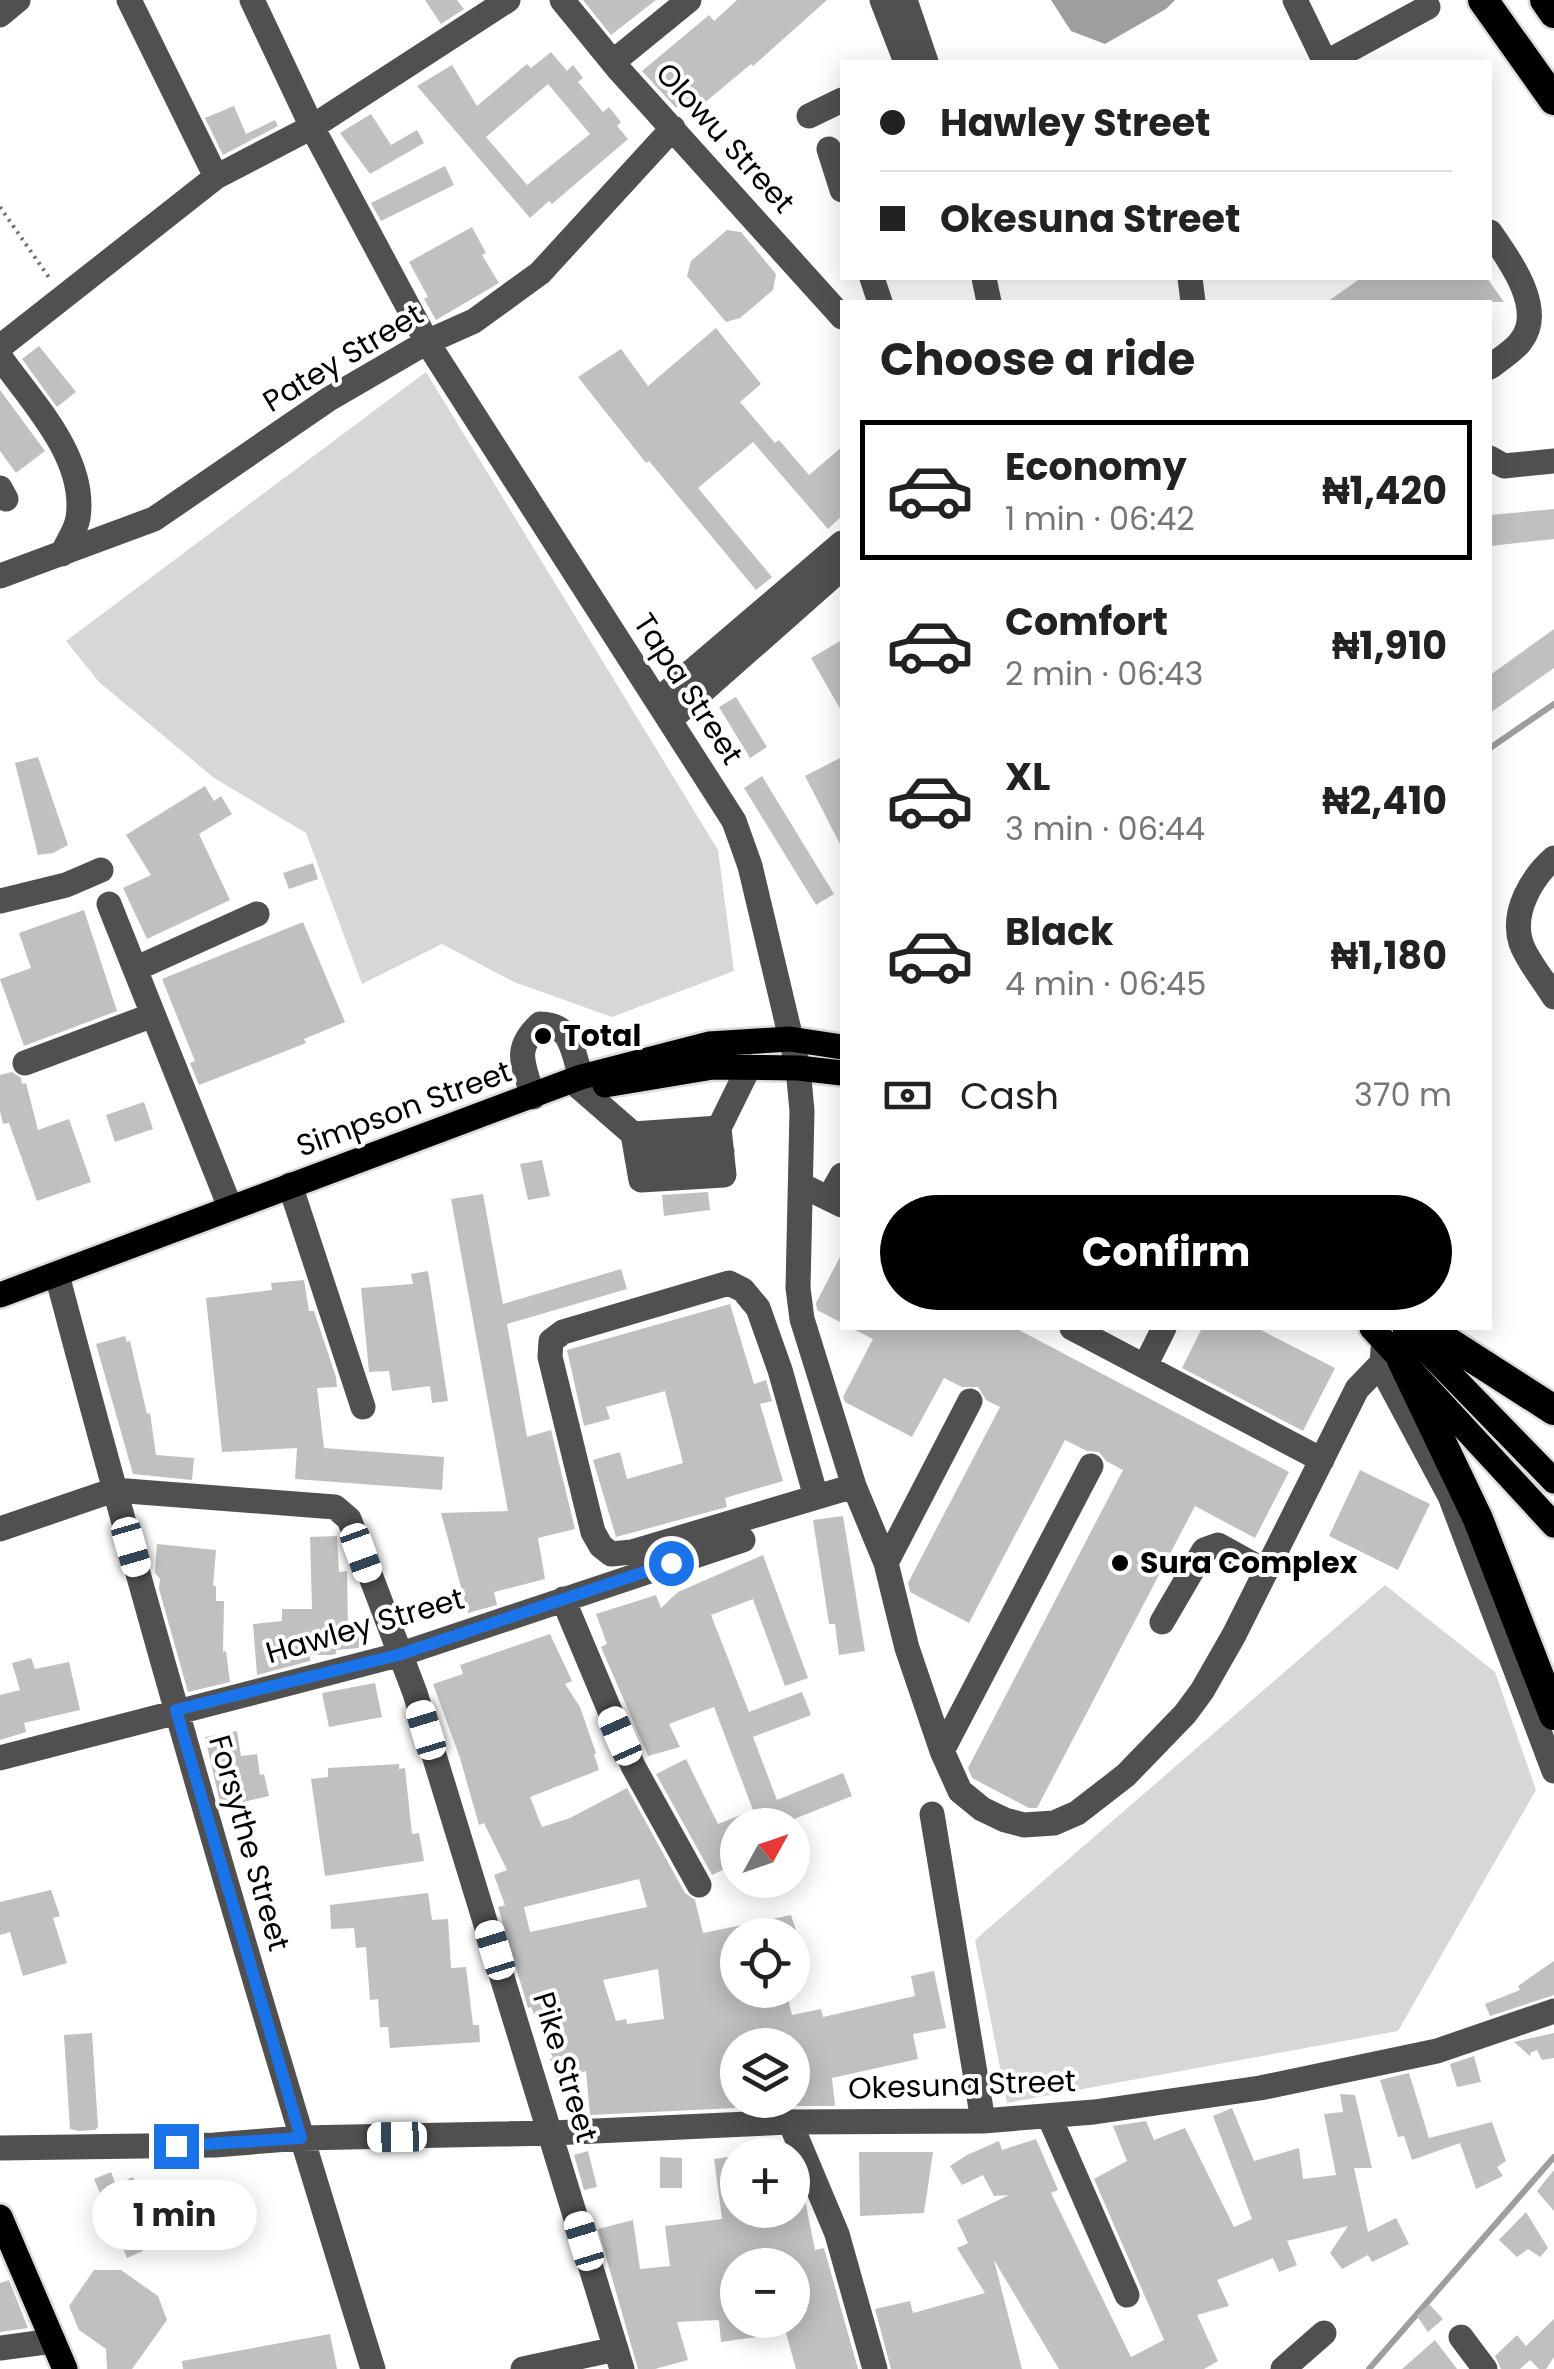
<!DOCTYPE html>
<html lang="en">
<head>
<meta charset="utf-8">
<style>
  body { margin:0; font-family:Poppins,sans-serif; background:#f2f2f2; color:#222; height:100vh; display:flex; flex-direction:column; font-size:38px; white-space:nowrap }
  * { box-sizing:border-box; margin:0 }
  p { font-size:32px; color:#767676 }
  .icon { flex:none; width:55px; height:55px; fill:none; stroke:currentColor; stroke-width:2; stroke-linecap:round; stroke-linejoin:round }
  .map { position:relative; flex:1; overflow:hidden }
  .side { position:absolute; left:840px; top:300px; width:652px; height:1030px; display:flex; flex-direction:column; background:#fff; border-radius:0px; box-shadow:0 5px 25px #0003 }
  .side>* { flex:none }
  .hud { position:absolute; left:840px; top:60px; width:652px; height:220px; border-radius:0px; box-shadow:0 5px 25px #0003; display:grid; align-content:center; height:220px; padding:0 40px; background:#fff }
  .needle { width:65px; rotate:50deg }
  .buttons { position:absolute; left:720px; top:1808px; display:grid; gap:20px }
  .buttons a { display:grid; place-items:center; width:90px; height:90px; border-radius:50%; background:#fff; box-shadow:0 5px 25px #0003; font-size:50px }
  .end { position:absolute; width:45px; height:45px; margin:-22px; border:12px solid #1a73e8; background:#fff; box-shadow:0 0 0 5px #fff }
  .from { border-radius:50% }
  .bubble { position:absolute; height:70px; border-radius:35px; background:#fff; box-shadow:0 5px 25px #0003; font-size:32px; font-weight:700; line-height:70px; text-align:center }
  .car { position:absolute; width:30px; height:60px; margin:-30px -15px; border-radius:12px; box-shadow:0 0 8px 2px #0007; background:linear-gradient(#fff 24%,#345 0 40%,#fff 0 76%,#345 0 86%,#fff 0) }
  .hud b { display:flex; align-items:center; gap:35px; height:95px; font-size:38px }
  .hud b+b { border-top:2px solid #e0e0e0 }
  .hud i { width:25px; height:25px; background:#222 }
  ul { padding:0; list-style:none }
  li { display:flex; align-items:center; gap:30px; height:140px; margin:0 20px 15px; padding:0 20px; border:5px solid transparent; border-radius:0px }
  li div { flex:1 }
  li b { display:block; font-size:38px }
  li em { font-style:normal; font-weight:700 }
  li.selected { border-color:#000 }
  li>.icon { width:90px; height:90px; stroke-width:1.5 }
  h2 { padding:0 40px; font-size:45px; line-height:120px }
  .pay { display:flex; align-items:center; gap:25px; height:110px; padding:0 40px; font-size:38px }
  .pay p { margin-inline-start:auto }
  .cta { display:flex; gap:20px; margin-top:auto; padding:20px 40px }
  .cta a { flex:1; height:115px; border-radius:60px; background:#000; color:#fff; font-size:40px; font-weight:700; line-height:115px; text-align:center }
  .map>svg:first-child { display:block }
</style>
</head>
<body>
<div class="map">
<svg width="1554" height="2369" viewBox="0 0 1554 2369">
  <rect width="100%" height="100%" fill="#fff"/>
  <path fill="#d7d7d7" d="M426,372L718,850L734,971L612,1017L514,982L442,944L362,984L306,833L214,778L99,682L66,641Z
    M1385,1585L1495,1672L1536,1790L1398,2031L1007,2103L975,1940Z"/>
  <path fill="#9e9e9e" d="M1051,0H1175L1166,9L1105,44L1071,31Z"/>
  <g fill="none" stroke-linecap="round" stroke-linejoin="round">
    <path stroke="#9e9e9e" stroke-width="6" d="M1490,748L1554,704
      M1369,2369L1554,2157"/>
  </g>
  <path fill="#c0c0c0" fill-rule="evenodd" d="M425,0H457L464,9L441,24Z
    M583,0H656L611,35Z
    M737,0H827L753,66L751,64L697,109L688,98L676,108L642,71L709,15L714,21Z
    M551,52L567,71L573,65L583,78L578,82L603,112L609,107L621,122L617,126L628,139L552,204L549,201L530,218L417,86L452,65L477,106L527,64L531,68ZM548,84L590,134L527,185L486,137Z
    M234,106L246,134L275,120L278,126L223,155L205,118Z
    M371,114L391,145L417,130L424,143L370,174L340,133Z
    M445,166L454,185L381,221L371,203Z
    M472,227L486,253L482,255L499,283L436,320L424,299L428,297L409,262Z
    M727,230L741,232L776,274L773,290L740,318L726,322L687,276L691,261Z
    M1361,278H1487L1504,302H1327Z
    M716,328L761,384L740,402L775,443L779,440L809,475L842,447V516L828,529L753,442L698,488L772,577L756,590L649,461L646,463L578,377L621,349L648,386Z
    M39,346L76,392L57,407L22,359Z
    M0,390L45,451L16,473L0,451Z
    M1554,509V539L1490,546V515Z
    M1554,629V668L1490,713V675Z
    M842,640V712L811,658Z
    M736,697L767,747L750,758L719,707Z
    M38,757L68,845L53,853L38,855L15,763Z
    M842,757V848L805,776Z
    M762,776L834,894L816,905L744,788Z
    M205,786L214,801L221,796L232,814L199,834L230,900L147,939L123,888L151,875L126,835Z
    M313,863L318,879L289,889L283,873Z
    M84,910L117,1011L24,1046L0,979L31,968L19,933Z
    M303,922L345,1022L304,1039L306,1043L199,1085L190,1063L195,1061L162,979Z
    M12,1072L21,1078L22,1084L26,1083L38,1130L69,1119L91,1182L37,1201L9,1123L3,1124L0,1111V1075Z
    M144,1102L153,1129L115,1142L106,1115Z
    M542,1160L550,1196L528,1200L520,1164Z
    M708,1192L710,1210L664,1216L662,1195Z
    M483,1194L503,1304L621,1269L627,1289L507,1324L527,1437L551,1430L575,1529L538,1538L545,1579L494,1592L497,1605L468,1613L441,1513L508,1511L451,1199Z
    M842,1253V1323L817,1310L816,1303Z
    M428,1271L448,1401L432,1403L430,1386L392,1391L389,1371L369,1372L361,1288L413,1284L411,1274Z
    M304,1280L309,1311H314L336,1377L337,1387L317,1388L324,1448L444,1457L442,1490L295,1479L297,1448L222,1452L206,1298L272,1290L271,1283Z
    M730,1304L754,1384L766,1380L772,1401L760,1404L783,1481L725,1498L727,1507L616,1537L593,1460L620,1452L627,1479L683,1463L665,1391L606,1407L610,1419L584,1426L567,1350Z
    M851,1328H1015L1289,1472L1255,1538L1195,1506L1037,1808H1029L972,1778L968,1768L1123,1470L1106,1461L1099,1452L1087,1451L1065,1440L969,1623L910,1592L908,1583L1000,1407L986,1400L978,1387H962L944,1378L912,1437L845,1402L843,1397L873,1339Z
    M1202,1328H1257L1335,1368L1303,1431L1182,1368Z
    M125,1336L127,1342L130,1341L147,1414L150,1413L156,1455L194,1458L192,1480L133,1474L96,1344Z
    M1360,1470L1430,1504L1398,1570L1329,1536Z
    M843,1516L865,1651L839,1655L835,1624H829L813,1520Z
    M337,1536L339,1572L347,1571L348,1630H359V1648L336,1650V1654L332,1655H310V1661L257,1675L253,1624L282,1621V1609H312L310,1537Z
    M157,1544L216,1550L213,1586H216V1601H224L223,1652L226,1651L230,1682L188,1692L159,1589L160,1579L155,1573Z
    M763,1555L808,1678L785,1686L753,1599L711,1615L749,1712L802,1692L811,1715L753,1737L777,1800L843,1773L852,1796L779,1825H738V1842L728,1845L737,1863L712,1875L656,1774L686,1759L718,1824L753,1810L714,1707L669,1724L680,1747L648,1756L601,1647L607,1644L596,1614L656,1595L661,1608L678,1592Z
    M550,1634L572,1681L565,1684L580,1707L596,1753L594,1754L599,1770L530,1797L542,1827L570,1818L627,1788L685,1893L695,1900L703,1933L791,1915L796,1930L781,1935H738V1997L766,1990H786L792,2015L821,2009L823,2017L915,1996L911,1976L934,1971L946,2028L913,2034L918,2059L832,2078L835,2106H792V2045H738L735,2108L590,2115L586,2071L557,2080L550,2059L553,2058L531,2007L528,2008L498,1907L505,1905L494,1875L507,1870L484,1823L479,1825L460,1758L433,1684L463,1674L460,1665ZM639,1879L647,1907L530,1932L524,1907ZM658,1969L664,2019L627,2024L626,2019L616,2021L603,1980Z
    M31,1658L35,1669L69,1662L80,1710L24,1723L26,1732L0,1740V1695L20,1690L12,1663Z
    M375,1683L382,1717L329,1727L322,1693Z
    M237,1731L241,1756L257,1754L260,1775L264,1774L269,1796L221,1807L205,1737Z
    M399,1764V1769L405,1768L412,1834L419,1833L424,1861L325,1876L311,1779L328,1777V1768Z
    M51,1890L60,1916L53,1918L67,1963L23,1976L10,1932L0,1935V1902Z
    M428,1893L432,1920L448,1919L451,1968L466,1967L473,2025H479L480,2042L390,2048L388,2027H380L378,1999L370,2000L366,1947L356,1948L354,1928L331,1929L330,1905Z
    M1554,1961V1995L1490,2016L1485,2004L1520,1990L1518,1986Z
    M92,2033L98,2127L95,2130L78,2131L70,2129L64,2035Z
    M1554,2033V2058L1542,2060L1537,2050L1530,2053L1531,2057L1514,2042Z
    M1474,2056L1481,2082L1457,2087L1450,2064Z
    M1409,2073L1429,2138L1492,2122L1506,2161L1497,2167L1503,2176L1476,2189L1460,2143L1412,2160L1404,2136L1398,2137L1380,2080Z
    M1340,2094L1355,2095L1372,2168H1354L1368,2232L1396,2218L1409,2244L1372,2262L1368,2255L1342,2269L1330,2253L1348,2226L1287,2241L1297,2265L1279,2272L1273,2258L1217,2280L1229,2306L1197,2315L1218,2361L1204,2369H1059L994,2260L1022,2369H891L875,2309L910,2301L913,2313L985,2293L957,2248L968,2243L957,2220L1009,2195L994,2196L983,2175L962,2185L950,2166L967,2155L999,2141L1002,2150L1036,2139L1058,2190L1051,2193L1131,2357L1164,2340L1094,2179L1127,2161L1113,2126L1146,2121L1154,2140L1185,2128L1234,2227L1252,2219L1213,2116L1232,2108L1254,2161L1299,2148L1303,2179L1336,2175L1324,2114L1343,2112Z
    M588,2151L597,2187L584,2190L574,2155Z
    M859,2152H933L924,2213L860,2216Z
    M735,2156L738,2217L792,2210L794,2174L805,2200L815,2250L824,2248L858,2369H796L786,2333L721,2342L719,2320L677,2322L688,2360L655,2369H638L598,2229L633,2220L640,2269L670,2266L665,2226L722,2219L714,2159ZM738,2265H792V2320H738Z
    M660,2157L682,2158V2188H660Z
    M1554,2170V2211L1537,2191Z
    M111,2172L116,2185L133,2177L157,2234L139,2242L143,2251L127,2258L94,2179Z
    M1526,2212L1548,2248L1540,2257L1528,2249L1517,2257L1499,2240Z
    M94,2270H121L158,2296L167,2320L132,2369H107L106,2349L79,2330L69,2306Z
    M9,2280L28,2328L0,2332V2283Z
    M1429,2304L1443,2319L1428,2332L1417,2316Z
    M1554,2319V2357L1546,2369H1539L1530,2360L1520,2369H1501L1495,2356L1517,2335L1526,2346Z
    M330,2334L337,2369H183L182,2361Z
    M1435,2340L1457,2369H1402Z"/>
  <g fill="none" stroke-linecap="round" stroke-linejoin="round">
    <defs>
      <path id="major" d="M605,1085L713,1067L798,1068L842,1073
        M0,1295L581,1077L709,1044L790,1039L842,1047
        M1372,1328L1554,1525
        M1405,1328L1554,1481
        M0,2217L65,2369"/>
      <path id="highway" d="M1483,0L1554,100
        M1545,0L1554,13
        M1426,1328L1554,1410
        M1402,1360L1478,1519L1554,1715"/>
    </defs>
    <use href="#major" stroke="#dbdbdb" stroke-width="30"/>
    <use href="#highway" stroke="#dbdbdb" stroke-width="35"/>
    <path stroke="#727272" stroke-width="4" stroke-dasharray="2.5 5" stroke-linecap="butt" d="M0,207L50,279"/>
    <path stroke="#505050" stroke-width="25" d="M129,0L216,177
      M252,0L312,127L427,342L734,821L750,866L798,1068L802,1111L798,1288L802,1319L854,1486L886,1563L907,1648L942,1751L960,1791L982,1809L1005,1820L1024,1825L1054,1823L1077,1813L1126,1775L1185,1714L1202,1691L1234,1635L1357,1389L1382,1363
      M562,0L620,71L842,317
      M882,0L906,62
      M905,0L926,62
      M1295,0L1325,62
      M0,15L18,0
      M613,62L689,0
      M1327,62L1428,7
      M809,116L842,100
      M829,149L842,190
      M1490,232C1509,259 1546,309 1521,341C1514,351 1500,359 1490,367
      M872,278L880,302
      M984,278L989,302
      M1190,278L1193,302
      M0,347L216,177L312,127L508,0
      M0,357C32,402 87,458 78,518C76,530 67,543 62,554
      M1490,458L1504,466L1554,461
      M0,488L6,499
      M0,576L154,519L329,399L427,342L474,321L540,273L673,128
      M657,701L842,543
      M670,720L842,568
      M1554,858C1532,877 1511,912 1521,943C1527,961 1544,980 1554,997
      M0,901L66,885L101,870
      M109,904L230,1207
      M135,969L257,914
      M25,1063L153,1015
      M579,1087L633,1134L719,1128L749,1067
      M533,1097C524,1064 512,1050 540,1024C572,1024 572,1050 581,1077
      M633,1134L641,1180L724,1175L719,1128
      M637,1158L722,1152
      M290,1185L363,1407
      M801,1185L842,1205
      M829,1198L842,1175
      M57,1275C154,1642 260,2006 373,2369
      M1072,1328L1322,1460
      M1383,1350L1382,1363L1389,1382L1450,1496L1554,1771
      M1145,1366L1164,1328
      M816,1497L780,1370L758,1308L743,1290L729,1283L563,1332L551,1341L550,1357L593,1532L601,1546L611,1554L632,1552L854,1486
      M0,1529L114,1490L335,1507L349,1519L415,1693L622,2369
      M886,1563L970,1401
      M563,1599L633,1766L699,1885
      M1162,1622L1204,1550L1218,1545L1265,1571
      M942,1751L1091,1466
      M0,1758L398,1655L743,1540
      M932,1814L983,2121
      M1049,2116L1127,2295
      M790,2122L837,2234L875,2369
      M0,2148L215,2145L301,2138L552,2133L790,2122L983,2121L1094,2112L1260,2088L1437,2051L1554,2011
      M1461,2337L1485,2369
      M0,2348L53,2341
      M523,2369L616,2349
      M1283,2369L1324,2333"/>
    <use href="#major" stroke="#000" stroke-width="25"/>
    <use href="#highway" stroke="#000" stroke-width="30"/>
  </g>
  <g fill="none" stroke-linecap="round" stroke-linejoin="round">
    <path stroke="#1a73e8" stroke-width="12" d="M176,2146L301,2138L176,1710L398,1655L671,1563"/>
  </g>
  <g fill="#000" stroke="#fff" stroke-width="4">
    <circle cx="543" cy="1036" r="10"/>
    <circle cx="1120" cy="1563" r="10"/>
  </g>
  <g text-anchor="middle" stroke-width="8" stroke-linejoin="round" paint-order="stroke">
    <g font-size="30" fill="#000" stroke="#fff">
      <text transform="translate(725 138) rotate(48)" y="10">Olowu Street</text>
      <text transform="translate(343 358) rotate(-31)" y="10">Patey Street</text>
      <text transform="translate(688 689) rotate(57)" y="10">Tapa Street</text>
      <text transform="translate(404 1109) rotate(-20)" y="10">Simpson Street</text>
      <text transform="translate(365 1626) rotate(-16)" y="10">Hawley Street</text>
      <text transform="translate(249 1843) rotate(74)" y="10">Forsythe Street</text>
      <text transform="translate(565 2067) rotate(73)" y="10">Pike Street</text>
      <text transform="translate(962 2085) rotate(-2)" y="10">Okesuna Street</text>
    </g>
    <g font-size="30" font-weight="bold" fill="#000" stroke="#fff" text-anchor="start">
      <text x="563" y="1046">Total</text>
      <text x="1140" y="1573">Sura Complex</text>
    </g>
  </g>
</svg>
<div class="buttons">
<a><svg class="needle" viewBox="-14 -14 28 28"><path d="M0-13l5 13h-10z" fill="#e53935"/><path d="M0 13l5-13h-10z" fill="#767676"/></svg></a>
<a><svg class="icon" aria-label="locate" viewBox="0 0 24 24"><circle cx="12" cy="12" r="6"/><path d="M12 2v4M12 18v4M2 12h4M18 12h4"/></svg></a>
<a><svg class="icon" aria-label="layers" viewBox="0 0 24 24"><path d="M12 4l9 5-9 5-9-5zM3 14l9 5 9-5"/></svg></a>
<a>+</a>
<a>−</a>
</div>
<i class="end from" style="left:671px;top:1563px"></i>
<i class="end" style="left:176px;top:2146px"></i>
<div class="bubble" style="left:92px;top:2180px;width:165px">1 min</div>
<i class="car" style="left:131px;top:1547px;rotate:164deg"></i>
<i class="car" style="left:361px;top:1553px;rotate:160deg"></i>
<i class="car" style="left:426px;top:1730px;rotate:343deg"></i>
<i class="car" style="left:620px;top:1736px;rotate:336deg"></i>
<i class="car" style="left:495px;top:1950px;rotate:343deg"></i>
<i class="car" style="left:397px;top:2137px;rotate:269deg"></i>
<i class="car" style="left:584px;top:2241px;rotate:343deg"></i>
<div class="hud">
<b><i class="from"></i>Hawley Street</b>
<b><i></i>Okesuna Street</b>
</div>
<section class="side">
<h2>Choose a ride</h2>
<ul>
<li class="selected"><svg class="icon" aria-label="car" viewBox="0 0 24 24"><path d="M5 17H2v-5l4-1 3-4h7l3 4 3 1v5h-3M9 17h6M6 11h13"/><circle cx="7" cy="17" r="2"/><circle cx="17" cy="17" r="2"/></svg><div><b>Economy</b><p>1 min · 06:42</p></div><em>₦1,420</em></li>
<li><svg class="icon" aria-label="car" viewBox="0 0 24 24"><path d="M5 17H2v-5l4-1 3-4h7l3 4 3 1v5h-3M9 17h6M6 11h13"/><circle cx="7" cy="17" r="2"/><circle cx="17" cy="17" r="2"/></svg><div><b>Comfort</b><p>2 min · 06:43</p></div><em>₦1,910</em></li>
<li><svg class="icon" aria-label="car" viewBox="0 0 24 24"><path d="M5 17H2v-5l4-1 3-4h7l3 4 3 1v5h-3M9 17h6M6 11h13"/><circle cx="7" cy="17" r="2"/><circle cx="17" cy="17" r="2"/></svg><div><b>XL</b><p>3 min · 06:44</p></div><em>₦2,410</em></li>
<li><svg class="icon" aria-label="car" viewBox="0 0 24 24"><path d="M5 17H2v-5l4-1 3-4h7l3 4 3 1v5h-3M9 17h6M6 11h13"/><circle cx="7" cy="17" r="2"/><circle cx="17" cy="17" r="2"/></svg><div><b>Black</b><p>4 min · 06:45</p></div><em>₦1,180</em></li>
</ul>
<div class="pay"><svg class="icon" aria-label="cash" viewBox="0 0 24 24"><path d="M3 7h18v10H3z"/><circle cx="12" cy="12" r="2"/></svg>Cash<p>370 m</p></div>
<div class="cta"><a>Confirm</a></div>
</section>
</div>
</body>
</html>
